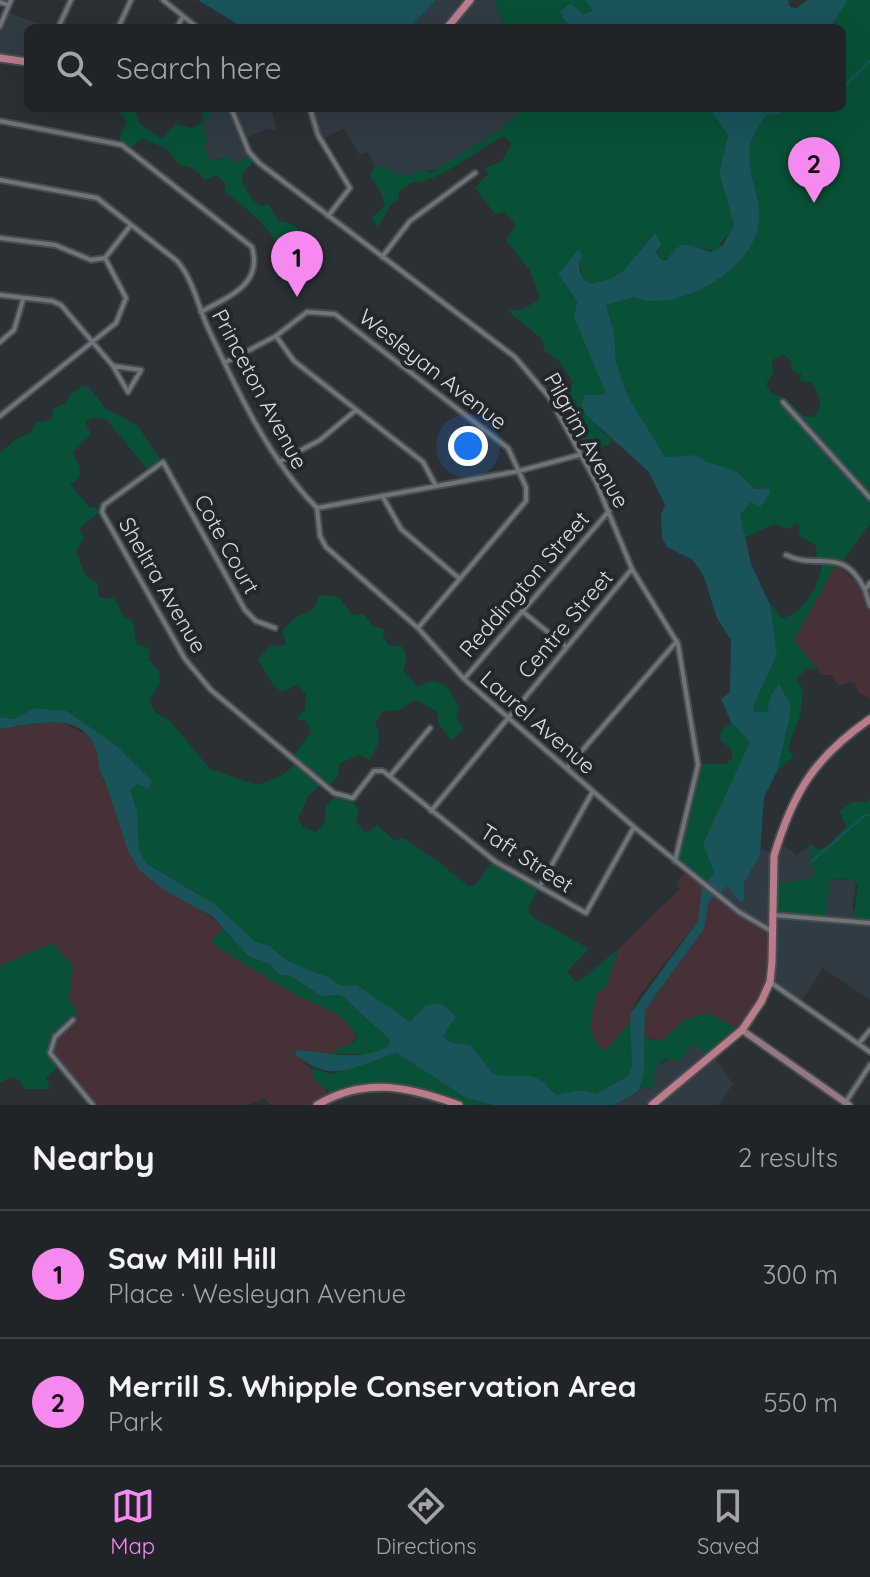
<!DOCTYPE html>
<html lang="en">
<head>
<meta charset="utf-8">
<style>
  body { margin:0; font-family:Quicksand,sans-serif; background:#2d3034; color:#f1f3f6 }
  .you { position:absolute; left:468px; top:446px; width:28px; height:28px; margin:-20px; border:6px solid #fff; border-radius:50%; background:#1a73e8; box-shadow:0 0 0 12px #1a73e833 }
  .badge { display:grid; place-items:center; width:52px; height:52px; border-radius:50%; background:#f589ef; color:#111; font-size:26px; font-weight:700 }
  .pin { position:absolute; translate:-50% -66px; filter:drop-shadow(0 2px 4px #0008) }
  .pin::after { content:''; position:absolute; top:42px; width:28px; height:24px; background:inherit; clip-path:polygon(0 0,100% 0,50% 100%) }
  .list { margin:0; padding:0; list-style:none }
  h2 { display:flex; justify-content:space-between; align-items:center; height:104px; margin:0; padding:0 32px; font-size:34px }
  h2 small { font-size:26px; font-weight:400; color:#a2a4a8 }
  .list li { display:grid; grid-template-columns:52px 1fr auto; gap:24px; align-items:center; box-sizing:border-box; height:128px; padding:0 32px; border-top:2px solid #3d4145 }
  .list b { display:block; font-size:30px; white-space:nowrap }
  .list p { margin:0; font-size:26px; white-space:nowrap; color:#a2a4a8 }
  .list em { font-size:26px; font-style:normal; color:#a2a4a8 }
  .icon { flex:none; width:44px; height:44px; fill:none; stroke:currentColor; stroke-width:2; stroke-linecap:round; stroke-linejoin:round }
  .map { position:relative; flex:none; width:870px; height:1105px; overflow:hidden }
  .search { position:absolute; background:#202428; box-shadow:0 8px 32px #0002; left:24px; right:24px; top:24px; height:88px; display:flex; align-items:center; gap:20px; box-sizing:border-box; padding:0 28px; border-radius:12px; color:#a2a4a8; font-size:30px }
  .sheet { height:360px; background:#202428 }
  nav { display:flex; justify-content:space-around; align-items:center; box-sizing:border-box; height:112px; border-top:2px solid #3d4145; background:#202428; font-size:22px; color:#a2a4a8 }
  nav a { display:grid; justify-items:center; gap:4px }
  nav .on { color:#f589ef }
  .map>svg:first-child { display:block }
</style>
</head>
<body>
<div class="map">
<svg width="870" height="1105" viewBox="0 0 870 1105">
  <rect width="100%" height="100%" fill="#2b3035"/>
  <path fill="#313b44" d="M 436,0 L 497,0 L 496,6 L 505,28 L 410,28 Z
    M 7,12 L 51,28 L 28,28 L 28,62 L 0,58 L 0,30 Z
    M 214,108 L 271,108 L 277,131 L 266,129 L 243,140 L 251,155 L 238,162 L 224,157 L 211,161 L 203,147 L 203,127 Z
    M 310,108 L 524,108 L 501,129 L 440,168 L 405,176 L 375,165 L 368,152 L 359,154 L 344,129 L 321,139 Z
    M 778,846 L 790,849 L 796,855 L 808,848 L 813,851 L 809,859 L 817,874 L 806,880 L 774,883 L 825,909 L 830,880 L 856,879 L 853,909 L 870,924 L 870,1000 L 823,968 L 800,1003 L 770,983 L 741,915 L 717,895 L 728,886 L 740,901 L 744,900 L 744,882 L 760,850 L 775,852 Z
    M 693,1043 L 713,1056 L 733,1084 L 718,1105 L 614,1105 L 639,1092 L 641,1087 L 653,1089 L 655,1067 L 682,1053 Z"/>
  <path fill="#453136" d="M 836,564 L 865,590 L 870,607 L 870,699 L 858,692 L 856,684 L 850,682 L 839,686 L 831,675 L 822,675 L 793,640 Z
    M 58,721 L 87,734 L 96,748 L 102,777 L 157,882 L 166,891 L 202,910 L 223,928 L 211,943 L 301,997 L 327,1006 L 346,1021 L 357,1037 L 335,1055 L 301,1050 L 295,1054 L 311,1068 L 331,1098 L 319,1105 L 271,1105 L 264,1098 L 248,1105 L 92,1105 L 51,1054 L 52,1042 L 74,1012 L 69,1000 L 71,967 L 52,943 L 0,966 L 0,729 Z
    M 686,870 L 704,884 L 698,921 L 639,996 L 630,1014 L 631,1021 L 607,1050 L 599,1047 L 590,1029 L 596,994 L 607,986 L 618,949 L 680,889 L 677,883 Z
    M 717,895 L 772,938 L 770,983 L 741,1031 L 708,1013 L 685,1020 L 662,1041 L 645,1037 L 645,1010 L 704,929 L 709,901 Z"/>
  <path fill="#085136" fill-rule="evenodd" d="M 497,0 L 585,0 L 593,11 L 583,14 L 575,25 L 578,28 L 505,28 L 496,6 Z
    M 848,0 L 870,0 L 870,524 L 841,564 L 836,564 L 794,640 L 817,670 L 808,668 L 796,679 L 803,690 L 800,716 L 788,747 L 793,757 L 777,771 C 781,741 799,712 779,685 L 771,695 L 767,713 L 755,712 L 753,707 L 777,654 L 770,603 L 782,618 C 805,614 822,581 822,560 L 817,559 L 816,546 L 798,535 L 800,528 L 796,523 L 788,529 L 774,524 L 744,538 L 740,515 L 751,501 L 756,503 L 767,487 L 755,489 L 736,471 L 704,461 L 696,455 L 665,457 L 626,393 L 616,362 L 614,332 L 606,305 L 634,296 C 675,314 744,274 757,232 C 769,190 727,162 767,115 C 791,109 815,108 842,108 L 842,28 L 830,28 ZM 783,354 L 791,361 L 793,371 L 802,374 L 799,380 L 812,383 C 819,395 825,406 813,417 L 803,416 L 787,399 L 771,393 L 766,384 L 774,372 L 771,361 Z
    M 125,108 L 134,108 L 139,123 L 162,139 L 175,124 L 192,128 L 202,122 L 204,115 L 200,108 L 214,108 L 203,127 L 208,141 L 203,147 L 211,161 L 230,157 L 238,162 L 251,155 L 255,160 L 242,173 C 240,183 251,202 261,206 L 268,204 L 279,221 C 296,223 299,231 312,241 L 310,250 L 318,262 L 305,277 L 286,270 C 284,238 248,209 224,191 L 226,184 L 216,175 L 205,180 L 196,170 L 179,164 L 167,149 L 142,138 L 129,150 L 118,143 L 127,122 L 119,112 Z
    M 524,108 L 709,108 L 728,135 L 719,173 L 734,226 L 715,251 L 700,248 L 661,260 L 652,236 L 623,271 L 610,279 L 590,284 L 584,281 L 579,261 L 568,261 L 558,274 L 577,301 L 574,317 L 605,392 L 587,416 L 612,440 L 608,445 L 596,446 L 580,456 L 551,402 L 568,394 L 573,383 L 560,362 L 544,350 L 543,340 L 508,311 L 523,309 L 540,299 L 531,272 L 506,240 L 516,225 L 504,212 L 495,214 L 475,188 L 488,174 L 485,168 L 502,161 L 512,143 L 504,136 C 478,149 437,184 412,182 L 398,192 L 399,198 L 391,205 L 378,227 L 371,218 L 385,206 L 380,190 L 370,176 L 375,165 L 405,176 L 423,170 L 431,173 L 501,129 Z
    M 83,386 L 89,387 L 105,408 L 137,425 L 160,459 L 148,470 L 106,419 L 92,418 L 85,422 L 91,434 L 73,452 L 80,468 L 79,478 L 70,484 L 89,507 L 103,509 L 80,528 L 83,539 L 76,552 L 85,575 L 97,582 L 99,596 L 106,599 L 114,597 L 124,618 L 132,620 L 137,645 L 150,649 L 148,660 L 159,670 L 160,682 L 149,700 L 154,711 L 170,721 L 210,769 L 257,785 L 283,775 L 297,762 L 293,756 L 311,733 L 306,721 L 296,719 L 305,710 L 306,694 L 297,685 L 282,692 L 273,685 L 258,659 L 269,647 L 286,644 L 282,630 L 296,617 L 312,611 L 320,595 L 339,597 L 352,615 L 364,614 L 372,626 L 384,629 L 383,636 L 388,645 L 403,647 L 407,658 L 403,671 L 417,686 L 433,681 L 446,685 L 459,707 L 456,719 L 464,730 L 451,740 L 438,723 L 438,713 L 416,699 L 399,710 L 382,712 L 375,724 C 383,739 378,746 369,760 L 360,755 L 340,763 L 336,779 L 327,787 L 322,784 L 309,795 L 298,819 L 303,827 L 316,832 L 325,822 L 326,805 L 336,796 L 351,799 L 359,811 L 356,822 L 365,832 L 370,831 L 377,825 L 395,841 L 403,838 C 427,853 447,868 469,887 L 476,884 L 494,860 L 539,887 L 528,908 L 530,915 L 589,949 L 567,971 L 575,982 L 581,980 L 618,949 L 607,986 L 596,994 L 590,1029 L 599,1047 L 607,1050 L 631,1021 L 632,1065 L 628,1076 L 596,1094 L 581,1090 L 556,1095 C 529,1063 523,1083 494,1074 L 470,1045 L 451,1043 L 443,1036 L 454,1014 L 440,1003 L 410,1023 L 357,985 L 341,987 L 329,977 L 313,972 L 286,960 L 270,946 L 256,942 L 199,894 L 147,864 L 139,851 L 137,810 L 130,789 L 137,784 L 149,789 L 152,781 L 118,747 L 67,711 L 34,708 L 15,719 L 0,717 L 0,453 L 16,439 L 32,432 L 35,423 L 51,419 L 54,408 L 66,403 L 71,394 Z
    M 731,722 L 751,742 L 703,844 L 714,873 L 704,884 L 676,862 L 699,764 L 725,764 L 733,758 L 731,749 L 720,740 L 721,732 Z
    M 870,798 L 870,924 L 853,922 L 858,885 L 850,878 L 830,880 L 825,920 L 775,916 L 774,883 L 806,880 L 816,874 L 809,859 L 813,851 L 808,848 L 810,844 L 818,849 L 826,848 L 846,827 L 840,811 L 852,802 L 868,802 Z
    M 223,928 L 248,956 L 270,964 L 280,975 L 291,976 L 321,996 L 341,995 L 390,1040 L 389,1046 L 374,1055 L 330,1053 L 355,1041 L 357,1037 C 336,1006 326,1011 297,995 C 268,978 238,961 211,942 Z
    M 52,943 L 73,965 L 69,1000 L 78,1014 L 57,1033 L 51,1054 L 59,1066 L 46,1078 L 50,1089 L 25,1089 L 19,1080 L 11,1077 L 0,1083 L 0,966 Z
    M 708,1013 L 741,1031 L 711,1057 L 693,1043 L 679,1061 L 667,1058 L 655,1067 L 653,1089 L 641,1087 L 645,1038 L 662,1041 L 685,1020 Z
    M 397,1053 L 466,1098 L 493,1105 L 457,1105 L 391,1086 L 331,1098 L 327,1089 L 315,1081 L 311,1068 L 332,1074 Z"/>
  <path fill="#1b535b" d="M 198,0 L 436,0 L 410,28 L 244,28 Z
    M 585,0 L 788,0 L 790,7 L 797,8 L 807,0 L 848,0 L 830,28 L 578,28 L 566,22 L 560,12 L 570,3 L 583,14 L 593,11 Z
    M 709,108 L 787,108 L 779,114 L 767,115 C 727,162 769,189 757,232 C 745,274 674,314 634,297 L 606,305 L 614,332 L 616,362 L 626,393 L 665,457 L 697,455 L 705,461 L 736,471 L 755,489 L 769,488 L 770,493 L 760,507 L 751,502 L 740,515 L 751,564 L 770,605 L 777,654 L 753,707 L 755,712 L 767,712 L 771,695 L 779,684 L 790,704 L 790,715 L 777,771 L 764,797 L 760,855 L 744,882 L 744,900 L 740,902 L 728,886 L 709,901 L 704,929 L 645,1010 L 644,1072 L 639,1091 L 614,1105 L 493,1105 L 466,1098 L 397,1053 C 353,1066 333,1086 295,1054 L 296,1050 C 328,1052 359,1063 389,1046 L 390,1040 L 341,995 L 321,996 L 291,976 L 280,975 L 270,964 L 248,956 L 213,917 L 166,891 L 140,871 L 128,851 L 105,781 C 97,771 100,757 94,745 C 77,709 30,726 0,729 L 0,717 L 15,719 L 34,708 L 67,711 L 118,747 L 152,781 L 149,789 L 137,784 L 130,790 L 137,810 L 139,851 L 147,864 L 213,903 L 256,942 L 270,946 L 286,960 L 313,972 L 329,977 L 341,986 L 357,985 L 410,1022 L 426,1005 L 440,1003 L 456,1016 L 443,1036 L 451,1043 L 470,1045 L 494,1074 C 523,1082 529,1063 556,1095 L 581,1090 L 596,1094 L 628,1076 L 632,1065 L 630,1014 L 698,921 L 702,888 L 714,873 L 703,844 L 750,742 L 731,722 L 721,699 L 730,692 L 731,640 L 717,618 L 704,577 L 693,560 L 667,547 L 662,538 L 661,515 L 665,505 L 649,472 L 587,416 L 581,404 L 585,395 L 603,395 L 605,392 L 574,317 L 577,301 L 558,274 L 579,249 L 583,257 L 579,261 C 579,271 581,279 590,284 L 610,279 L 623,271 L 655,233 L 661,244 L 656,252 L 661,260 L 667,260 C 683,235 690,247 711,252 L 723,245 L 734,225 L 719,173 L 728,135 Z"/>
  <g fill="none" stroke-linecap="round" stroke-linejoin="round">
    <path stroke="#1b535b" stroke-width="2" d="M 842,88 L 870,61
      M 812,861 L 864,816 L 870,815"/>
    <defs>
      <path id="street" d="M 163,0 L 198,28
        M 0,2 L 8,5
        M 0,26 L 11,0
        M 58,28 L 71,0
        M 118,28 L 131,0
        M 177,28 L 183,16
        M 231,108 L 249,152 L 259,163 L 515,357 L 549,397 L 596,482 L 632,569 L 678,644 L 698,765 L 675,861
        M 310,108 L 318,135 L 350,188 L 328,216
        M 0,121 L 122,145 L 252,247 C 263,285 229,296 201,312
        M 0,180 L 97,198 L 177,261 C 193,279 198,306 208,328 C 237,390 269,460 317,508 L 519,471 L 579,455
        M 0,238 L 55,245 L 91,260 L 105,258
        M 382,257 L 410,221 L 475,173
        M 105,258 L 131,225
        M 0,295 L 52,301 L 61,305 L 113,366
        M 276,336 L 294,361 L 423,462 L 436,486
        M 0,342 L 14,330 L 23,300
        M 226,362 L 276,336 L 307,312 L 335,314 L 508,448 L 526,487 L 526,501 L 418,628
        M 113,366 L 141,370 L 128,392 Z
        M 783,402 L 870,498
        M 0,416 L 116,323 L 126,298 L 105,258
        M 279,462 L 320,440 L 356,410
        M 383,497 L 401,529 L 460,579
        M 317,508 L 320,536 L 326,547 L 418,628 L 464,679 L 634,827 L 739,912 L 773,932
        M 786,555 C 817,571 843,544 865,590
        M 870,583 L 865,590 L 870,606
        M 522,611 L 565,646
        M 275,628 L 256,621 L 245,610 L 163,462 L 104,505 L 102,512 L 185,659 L 211,690 L 334,793 L 353,798 L 374,771 L 383,771 L 496,862 L 586,913 L 634,827
        M 464,679 L 609,511
        M 567,768 L 677,641
        M 390,776 L 430,728
        M 431,811 L 631,570
        M 540,886 L 593,791
        M 773,915 L 870,923
        M 770,982 L 870,1052
        M 73,1020 L 55,1037 L 50,1053 L 93,1105
        M 859,1043 L 870,1030
        M 845,1103 L 870,1065"/>
      <path id="secondary" d="M 742,1030 L 849,1105"/>
      <path id="primary" d="M 447,28 L 470,0
        M 0,58 L 28,62
        M 317,1105 C 365,1076 410,1087 459,1105
        M 652,1105 L 742,1030 L 761,1002 L 770,982 L 772,962 L 774,856 C 793,792 815,757 870,719"/>
    </defs>
    <use href="#street" stroke="#484b50" stroke-width="8"/>
    <use href="#secondary" stroke="#484b50" stroke-width="10"/>
    <use href="#primary" stroke="#484b50" stroke-width="11"/>
    <use href="#street" stroke="#6e7479" stroke-width="4"/>
    <use href="#secondary" stroke="#947881" stroke-width="6"/>
    <use href="#primary" stroke="#ba7c89" stroke-width="7"/>
  </g>
  <g text-anchor="middle" dominant-baseline="central" stroke-width="8" stroke-linejoin="round" paint-order="stroke">
    <g font-size="22" fill="#dbdee1" stroke="#22272b">
      <text transform="translate(433 369) rotate(38)">Wesleyan Avenue</text>
      <text transform="translate(260 389) rotate(62)">Princeton Avenue</text>
      <text transform="translate(587 440) rotate(61)">Pilgrim Avenue</text>
      <text transform="translate(227 544) rotate(61)">Cote Court</text>
      <text transform="translate(524 584) rotate(-49)">Reddington Street</text>
      <text transform="translate(163 585) rotate(60)">Sheltra Avenue</text>
      <text transform="translate(565 624) rotate(-50)">Centre Street</text>
      <text transform="translate(538 722) rotate(41)">Laurel Avenue</text>
      <text transform="translate(527 858) rotate(33)">Taft Street</text>
    </g>
  </g>
</svg>
<div class="you"></div>
<div class="pin badge" style="left:297px;top:297px">1</div>
<div class="pin badge" style="left:814px;top:203px">2</div>
<div class="search"><svg class="icon" aria-label="search" viewBox="0 0 24 24"><circle cx="10" cy="10" r="6"/><path d="M15 15l6 6"/></svg>Search here</div>
</div>
<section class="sheet">
<h2>Nearby<small>2 results</small></h2>
<ul class="list">
<li><span class="badge">1</span><div><b>Saw Mill Hill</b><p>Place · Wesleyan Avenue</p></div><em>300 m</em></li>
<li><span class="badge">2</span><div><b>Merrill S. Whipple Conservation Area</b><p>Park</p></div><em>550 m</em></li>
</ul>
</section>
<nav>
<a class="on"><svg class="icon" aria-label="map" viewBox="0 0 24 24"><path d="M3 6l6-2 6 2 6-2v14l-6 2-6-2-6 2zM9 4v14M15 6v14"/></svg>Map</a>
<a><svg class="icon" aria-label="directions" viewBox="0 0 24 24"><path d="M12 3l9 9-9 9-9-9zM9 14v-3h6M13 9l2 2-2 2"/></svg>Directions</a>
<a><svg class="icon" aria-label="saved" viewBox="0 0 24 24"><path d="M7 4h10v16l-5-4-5 4z"/></svg>Saved</a>
</nav>
</body>
</html>
